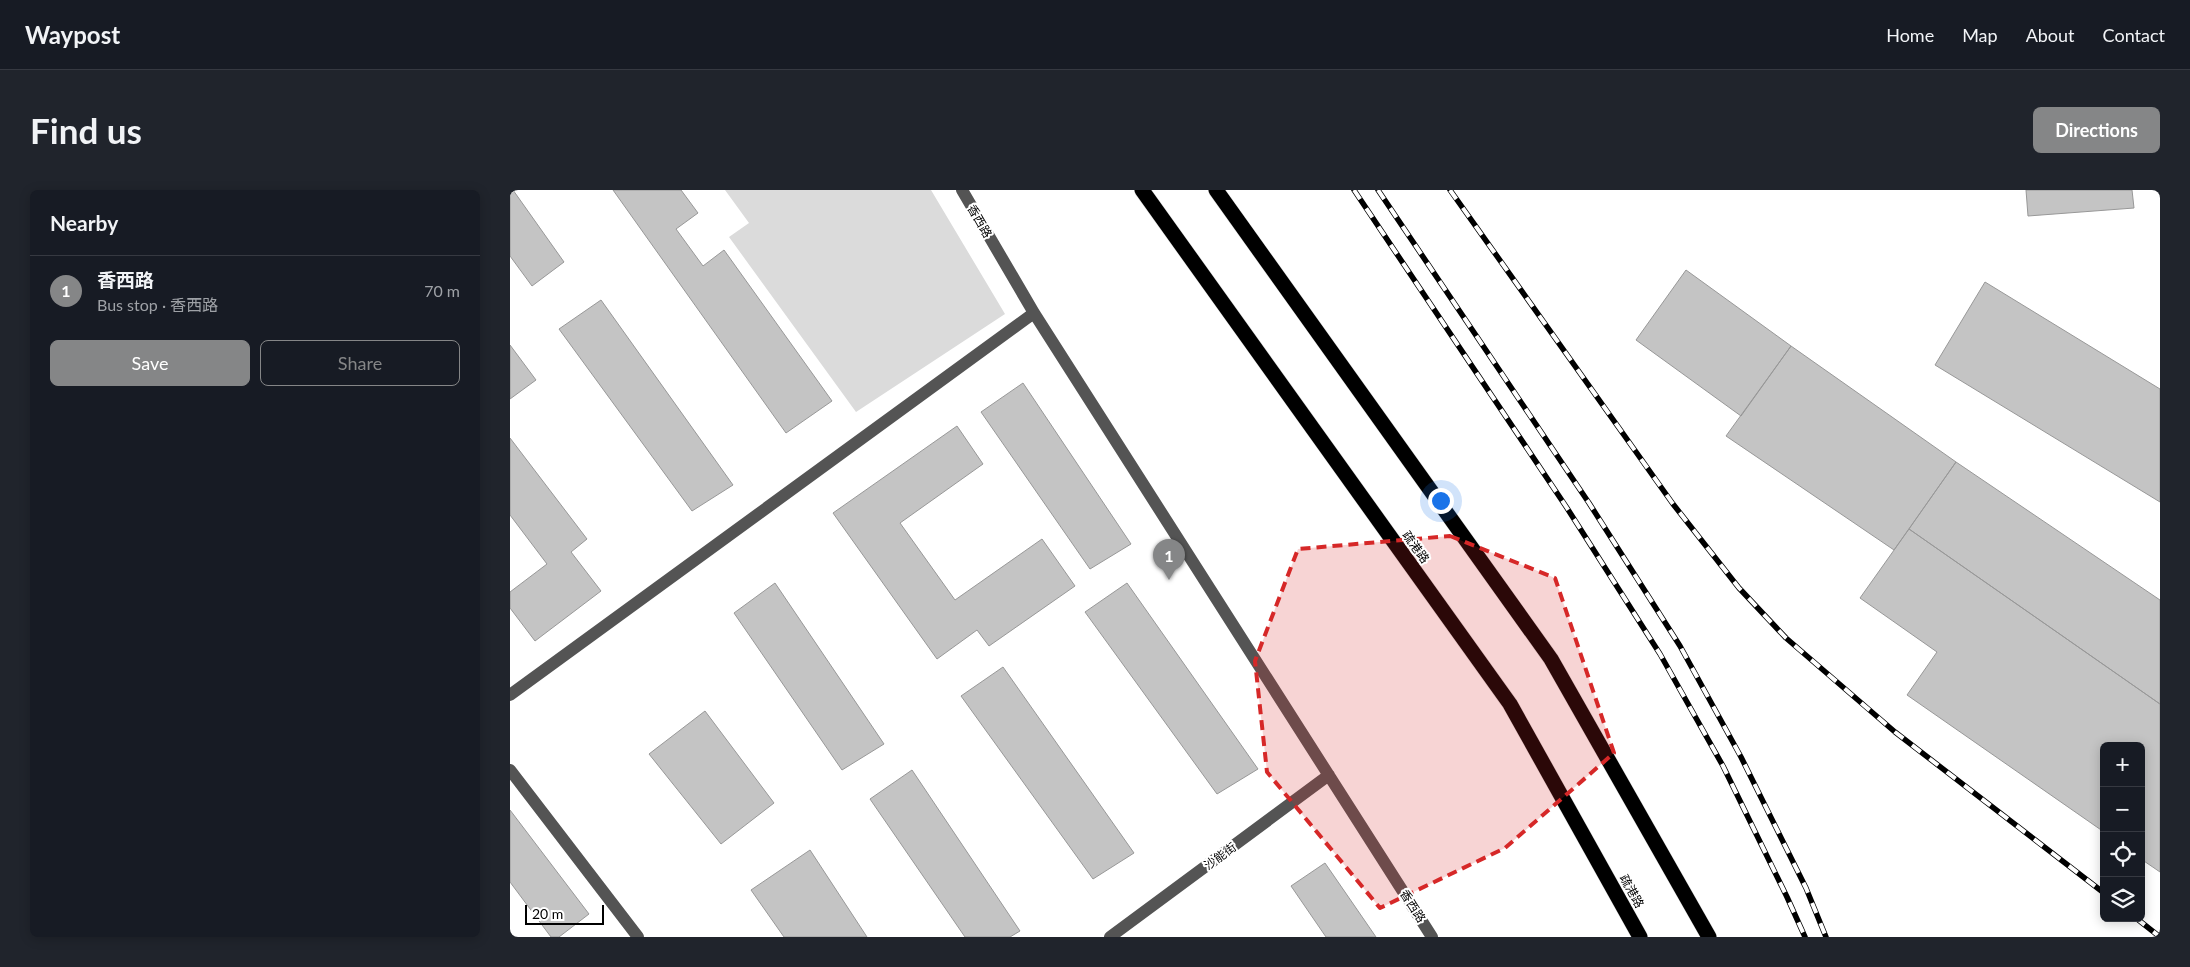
<!DOCTYPE html>
<html lang="en">
<head>
<meta charset="utf-8">
<style>
  body { margin:0; font-family:Lato,"Noto Sans SC",sans-serif; background:#20242c; color:#f1f3f6 }
  .controls { position:absolute; right:15px; bottom:15px; display:grid; overflow:hidden; border-radius:8px; box-shadow:0 2px 12px #0003 }
  .controls button { width:45px; height:45px; display:grid; place-items:center; padding:0; border:0; border-bottom:1px solid #363941; background:#171b24; color:#f1f3f6; font:25px sans-serif }
  .scale { position:absolute; left:15px; bottom:12px; width:79px; box-sizing:border-box; padding-left:5px; border:2px solid #000; border-top:0; font-size:14px; line-height:18px; white-space:nowrap; color:#000; -webkit-text-stroke:4px #fff; paint-order:stroke }
  .you { position:absolute; left:930px; top:310px; width:18px; height:18px; margin:-12px; border:4px solid #fff; border-radius:50%; background:#1a73e8; box-shadow:0 0 0 8px #1a73e833 }
  .badge { display:grid; place-items:center; width:32px; height:32px; border-radius:50%; background:#858687; color:#fff; font-size:16px; font-weight:700 }
  .pin { position:absolute; translate:-50% -41px; filter:drop-shadow(0 1px 2px #0008) }
  .pin::after { content:''; position:absolute; top:26px; width:18px; height:15px; background:inherit; clip-path:polygon(0 0,100% 0,50% 100%) }
  .list { margin:0; padding:0; list-style:none }
  h2 { display:flex; justify-content:space-between; align-items:center; height:65px; margin:0; padding:0 20px; font-size:21px }
  h2 small { font-size:16px; font-weight:400; color:#9ea1a6 }
  .list li { display:grid; grid-template-columns:32px 1fr auto; gap:15px; align-items:center; box-sizing:border-box; height:70px; padding:0 20px; border-top:1px solid #363941 }
  .list b { display:block; font-size:19px; white-space:nowrap }
  .list p { margin:0; font-size:16px; white-space:nowrap; color:#9ea1a6 }
  .list em { font-size:16px; font-style:normal; color:#9ea1a6 }
  .actions { display:flex; gap:10px; padding:15px 20px }
  .actions a { flex:1; padding:11px 0; border:1px solid #858687; border-radius:8px; text-align:center; font-size:18px; color:#858687 }
  .actions .main { background:#858687; color:#fff }
  .icon { flex:none; width:28px; height:28px; fill:none; stroke:currentColor; stroke-width:2; stroke-linecap:round; stroke-linejoin:round }
  .map { position:relative; flex:none; width:1650px; height:747px; overflow:hidden; border-radius:8px }
  header { display:flex; align-items:center; gap:30px; box-sizing:border-box; height:70px; padding:0 25px; background:#171b24; border-bottom:1px solid #363941 }
  header strong { font-size:24px }
  nav { display:flex; gap:28px; margin-inline-start:auto; font-size:18px }
  .intro { display:flex; align-items:center; justify-content:space-between; box-sizing:border-box; height:120px; padding:0 30px }
  h1 { margin:0; font-size:35px }
  .button { padding:12px 22px; border-radius:8px; background:#858687; color:#fff; font-size:18px; font-weight:700 }
  main { display:flex; gap:30px; padding:0 30px }
  aside { flex:1; background:#171b24; border-radius:8px; box-shadow:0 2px 12px #0003 }
  .map>svg:first-child { display:block }
</style>
</head>
<body>
<header>
<strong>Waypost</strong>
<nav><a>Home</a><a>Map</a><a>About</a><a>Contact</a></nav>
</header>
<div class="intro"><h1>Find us</h1><a class="button">Directions</a></div>
<main>
<aside>
<h2>Nearby<small></small></h2>
<ul class="list">
<li><span class="badge">1</span><div><b>香西路</b><p>Bus stop · 香西路</p></div><em>70 m</em></li>
</ul>
<div class="actions"><a class="main">Save</a><a>Share</a></div>
</aside>
<div class="map">
<svg width="1650" height="747" viewBox="0 0 1650 747">
  <rect width="100%" height="100%" fill="#fff"/>
  <path fill="#dbdbdb" d="M 215,0 L 421,0 L 495,124 L 346,222 L 219,47 L 239,33 Z"/>
  <path fill="#c4c4c4" stroke="#989898" d="M 0,0 L 3,0 L 54,72 L 22,96 L 0,66 Z
    M 103,0 L 171,0 L 188,23 L 166,39 L 193,76 L 214,60 L 322,211 L 276,243 Z
    M 1516,0 L 1622,0 L 1624,18 L 1518,26 Z
    M 1176,80 L 1281,156 L 1231,226 L 1126,150 Z
    M 1475,92 L 1650,199 L 1650,312 L 1425,175 Z
    M 91,110 L 223,295 L 182,321 L 49,139 Z
    M 0,155 L 26,190 L 0,209 Z
    M 1281,156 L 1446,272 L 1384,360 L 1216,246 Z
    M 513,193 L 621,354 L 580,379 L 471,222 Z
    M 447,236 L 473,274 L 390,333 L 445,410 L 532,349 L 565,396 L 479,456 L 467,440 L 427,469 L 323,323 Z
    M 0,248 L 77,349 L 61,362 L 91,401 L 25,451 L 0,418 L 0,402 L 37,374 L 0,325 Z
    M 1446,272 L 1650,410 L 1650,514 L 1399,339 Z
    M 1399,339 L 1650,514 L 1650,682 L 1631,669 L 1631,556 L 1594,556 L 1594,642 L 1397,505 L 1427,462 L 1350,408 Z
    M 265,393 L 374,554 L 332,580 L 224,423 Z
    M 617,393 L 748,579 L 707,604 L 575,422 Z
    M 493,477 L 624,663 L 583,689 L 451,506 Z
    M 195,521 L 264,613 L 211,654 L 139,564 Z
    M 402,580 L 510,741 L 500,747 L 455,747 L 360,609 Z
    M 0,620 L 79,724 L 49,747 L 41,747 L 0,692 Z
    M 300,660 L 357,747 L 274,747 L 241,700 Z
    M 815,673 L 866,747 L 816,747 L 781,696 Z"/>
  <g fill="none" stroke-linecap="round" stroke-linejoin="round">
    <defs>
      <path id="highway" d="M 632,0 L 1000,514 L 1130,747
        M 706,0 L 1041,469 L 1199,747"/>
    </defs>
    <use href="#highway" stroke="#dbdbdb" stroke-width="16"/>
    <path stroke="#545454" stroke-width="12" d="M 452,0 L 524,123 L 922,747
      M 0,505 L 524,123
      M 0,580 L 128,747
      M 600,747 L 819,585"/>
    <use href="#highway" stroke="#000" stroke-width="15"/>
    <defs>
      <path id="rail" d="M 844,0 L 1057,318 L 1150,464 L 1213,576 L 1277,707 L 1295,747
        M 868,0 L 1079,313 L 1170,456 L 1231,567 L 1296,698 L 1316,747
        M 940,0 L 1163,314 L 1229,398 L 1276,448 L 1385,542 L 1594,703
        M 1626,728 L 1650,747"/>
    </defs>
    <use href="#rail" stroke="#000" stroke-width="5.5"/>
    <use href="#rail" stroke="#fff" stroke-width="4" stroke-dasharray="11" stroke-linecap="butt"/>
  </g>
  <path fill="#d62828" fill-opacity="0.2" stroke="#d62828" stroke-width="4" stroke-dasharray="10 6" stroke-linejoin="round" d="M 940,346 L 1045,388 L 1104,563 L 995,658 L 870,718 L 757,582 L 745,471 L 788,359 Z"/>
  <g text-anchor="middle" dominant-baseline="central" stroke-width="4" stroke-linejoin="round" paint-order="stroke">
    <g font-size="12" fill="#000" stroke="#fff">
      <text transform="translate(470 31) rotate(60)">香西路</text>
      <text transform="translate(906 357) rotate(54)">疏港路</text>
      <text transform="translate(710 666) rotate(-36)">沙能街</text>
      <text transform="translate(1122 701) rotate(61)">疏港路</text>
      <text transform="translate(903 716) rotate(57)">香西路</text>
    </g>
  </g>
</svg>
<div class="controls">
<button>+</button>
<button>−</button>
<button><svg class="icon" aria-label="locate" viewBox="0 0 24 24"><circle cx="12" cy="12" r="6"/><path d="M12 2v4M12 18v4M2 12h4M18 12h4"/></svg></button>
<button><svg class="icon" aria-label="layers" viewBox="0 0 24 24"><path d="M12 4l9 5-9 5-9-5zM3 14l9 5 9-5"/></svg></button>
</div>
<div class="scale">20 m</div>
<div class="you"></div>
<div class="pin badge" style="left:659px;top:390px">1</div>
</div>
</main>
</body>
</html>
